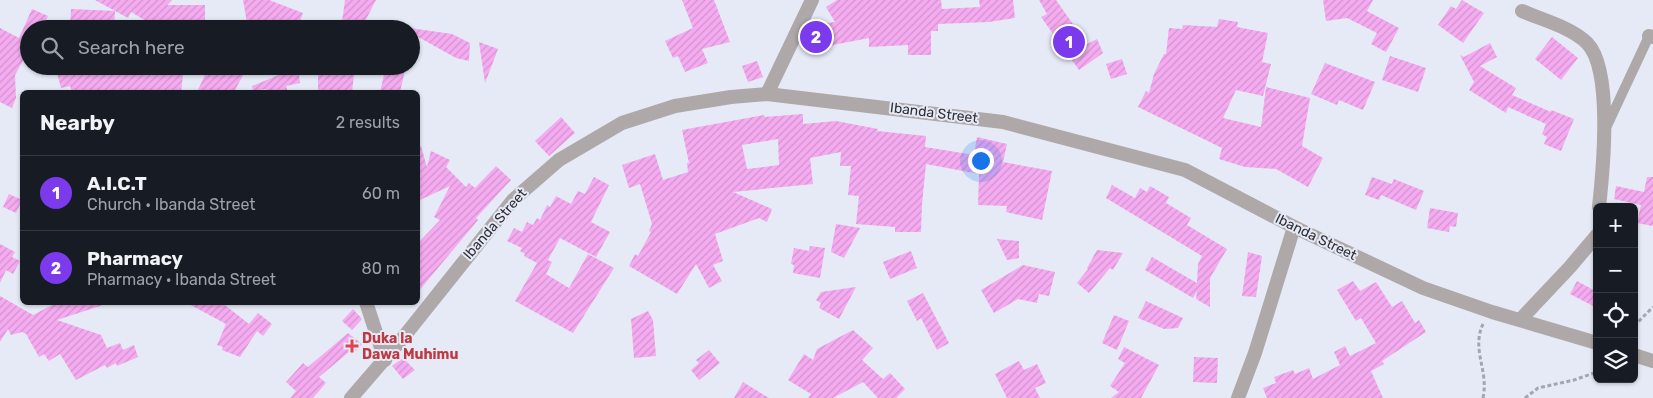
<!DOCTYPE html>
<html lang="en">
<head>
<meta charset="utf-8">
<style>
  body { margin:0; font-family:Rubik,sans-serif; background:#242831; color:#f1f3f6 }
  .controls { position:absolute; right:15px; bottom:15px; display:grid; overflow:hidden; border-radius:8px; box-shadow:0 1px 4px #0004 }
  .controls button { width:45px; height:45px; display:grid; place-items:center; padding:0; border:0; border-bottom:1px solid #363941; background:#171b24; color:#f1f3f6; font:25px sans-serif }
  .you { position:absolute; left:980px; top:160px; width:18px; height:18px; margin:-12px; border:4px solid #fff; border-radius:50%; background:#1a73e8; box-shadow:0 0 0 8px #1a73e833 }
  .badge { display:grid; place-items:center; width:32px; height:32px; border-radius:50%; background:#7c3aed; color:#fff; font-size:16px; font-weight:700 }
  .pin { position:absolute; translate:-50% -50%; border:2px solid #fff; box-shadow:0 1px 5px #0006 }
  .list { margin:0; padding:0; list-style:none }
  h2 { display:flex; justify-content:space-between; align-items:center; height:65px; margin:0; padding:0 20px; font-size:21px }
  h2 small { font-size:16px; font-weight:400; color:#9ea1a6 }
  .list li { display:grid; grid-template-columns:32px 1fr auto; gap:15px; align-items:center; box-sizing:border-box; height:75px; padding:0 20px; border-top:1px solid #363941 }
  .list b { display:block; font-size:19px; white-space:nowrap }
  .list p { margin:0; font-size:16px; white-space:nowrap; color:#9ea1a6 }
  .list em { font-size:16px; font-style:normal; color:#9ea1a6 }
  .icon { flex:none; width:28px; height:28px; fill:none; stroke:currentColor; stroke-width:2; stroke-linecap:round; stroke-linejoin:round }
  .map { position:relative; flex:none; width:1653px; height:398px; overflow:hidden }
  .search { position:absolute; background:#171b24; box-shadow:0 1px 4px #0004; left:20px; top:20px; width:400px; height:55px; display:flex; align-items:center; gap:12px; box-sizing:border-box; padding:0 18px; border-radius:28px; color:#9ea1a6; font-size:19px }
  .panel { position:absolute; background:#171b24; box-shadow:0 1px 4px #0004; left:20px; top:90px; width:400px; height:215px; border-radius:8px }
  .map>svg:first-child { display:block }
</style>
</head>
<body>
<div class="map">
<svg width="1653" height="398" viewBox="0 0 1653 398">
  <defs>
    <pattern id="building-hatch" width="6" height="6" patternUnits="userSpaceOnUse" patternTransform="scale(1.25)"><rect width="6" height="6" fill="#f5abf0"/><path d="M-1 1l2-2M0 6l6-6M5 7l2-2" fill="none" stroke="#d293ce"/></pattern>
  </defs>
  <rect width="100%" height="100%" fill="#e6eaf6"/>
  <path fill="url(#building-hatch)" fill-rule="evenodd" d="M 95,0 L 172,0 L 167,5 L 205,5 L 205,20 L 186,22 L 200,29 L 160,29 L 131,12 L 128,18 Z
    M 243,0 L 269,0 L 303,13 L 297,29 L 248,29 Z
    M 345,0 L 376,0 L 361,29 L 341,29 Z
    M 682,0 L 714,0 L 730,42 L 702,49 L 708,63 L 685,72 L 678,56 L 673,58 L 665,41 L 693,28 Z
    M 837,0 L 941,0 L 942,9 L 980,7 L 979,0 L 1013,0 L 1015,18 L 989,22 L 938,24 L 938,31 L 931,31 L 931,55 L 908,55 L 908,45 L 869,47 L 869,38 L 812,49 L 810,25 L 835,22 L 826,7 Z
    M 1039,0 L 1056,0 L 1087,44 L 1097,39 L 1103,53 L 1079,70 L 1041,17 L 1047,14 Z
    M 1323,0 L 1373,0 L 1367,11 L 1399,28 L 1386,52 L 1371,44 L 1377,33 L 1347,18 L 1326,21 Z
    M 1462,0 L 1484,13 L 1463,43 L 1438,25 L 1451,6 L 1456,9 Z
    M 32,9 L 48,16 L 42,29 L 29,29 L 29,50 L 15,75 L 16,98 L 12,108 L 0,102 L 0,28 L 19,38 Z
    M 71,9 L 115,11 L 114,29 L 70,29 Z
    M 1219,19 L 1238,22 L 1237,27 L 1268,33 L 1262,62 L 1271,64 L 1263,96 L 1236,90 L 1223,118 L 1261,127 L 1266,87 L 1310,98 L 1302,146 L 1323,158 L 1308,187 L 1276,169 L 1245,167 L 1219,159 L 1222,148 L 1138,107 L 1146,91 L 1149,93 L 1154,74 L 1164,54 L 1166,54 L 1169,28 L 1182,29 L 1183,25 L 1217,27 Z
    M 403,27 L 452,34 L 470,43 L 469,61 L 456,58 L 411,33 L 411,29 Z
    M 1552,37 L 1578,58 L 1561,80 L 1535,59 Z
    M 479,42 L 498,49 L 485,83 Z
    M 1490,43 L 1497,57 L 1480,66 L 1516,88 L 1512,95 L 1551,112 L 1551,110 L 1574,119 L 1561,151 L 1544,144 L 1547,137 L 1542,134 L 1546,124 L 1508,107 L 1506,113 L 1469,90 L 1474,82 L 1460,55 L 1464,57 Z
    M 1390,56 L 1426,68 L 1418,92 L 1382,80 Z
    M 1122,59 L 1127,74 L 1111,79 L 1106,64 Z
    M 757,61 L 763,77 L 748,82 L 742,66 Z
    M 1325,63 L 1375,82 L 1363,110 L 1339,100 L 1337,105 L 1311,94 Z
    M 55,66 L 184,66 L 181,92 L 72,92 L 70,86 L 61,88 Z
    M 209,66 L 248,66 L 234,92 L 197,92 Z
    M 285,66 L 298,66 L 300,83 L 286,86 L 288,92 L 268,92 L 266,89 L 253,91 L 252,86 L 286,72 Z
    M 340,66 L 355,66 L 352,92 L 318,92 L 318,75 L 339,75 Z
    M 386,66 L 406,66 L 400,92 L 380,92 Z
    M 803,114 L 803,124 L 836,121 L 878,129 L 877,131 L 926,136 L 925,147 L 974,155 L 977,137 L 1007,144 L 1003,162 L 1052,171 L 1042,220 L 1006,212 L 1007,206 L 978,205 L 979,174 L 926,164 L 922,204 L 921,232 L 895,232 L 895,227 L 856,224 L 859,196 L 848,195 L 851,166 L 840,166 L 841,152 L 810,158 L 813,184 L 733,192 L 772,209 L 767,222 L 759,218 L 715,234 L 723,261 L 713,265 L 722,281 L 709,288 L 696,264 L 677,294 L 629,266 L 635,254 L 638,256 L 651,232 L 649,231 L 652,224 L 640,184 L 629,188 L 622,165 L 655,154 L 663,180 L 688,172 L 687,163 L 689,163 L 682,130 L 764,115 L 765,117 ZM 778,139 L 779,165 L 747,169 L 742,145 Z
    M 561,117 L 575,133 L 549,156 L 535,141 Z
    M 418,146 L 421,146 L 427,167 L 431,151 L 450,160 L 446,167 L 466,187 L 469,183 L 475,188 L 496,166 L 511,180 L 476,218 L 478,220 L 418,292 L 418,243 L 440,220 L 434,217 L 450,186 L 420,200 L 418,190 Z
    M 594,177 L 609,185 L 591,222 L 610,232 L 596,257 L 560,238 L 548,260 L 552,262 L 546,274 L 569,288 L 588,254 L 614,268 L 573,333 L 515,301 L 537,263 L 524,256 L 525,254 L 520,251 L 522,248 L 507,241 L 514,228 L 522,232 L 527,222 L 533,225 L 537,218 L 540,220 L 547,205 L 550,207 L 556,196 L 571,204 L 578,191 L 585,194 Z
    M 1372,177 L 1392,184 L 1394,179 L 1424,191 L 1416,210 L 1381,195 L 1379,200 L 1365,195 Z
    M 1647,177 L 1653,177 L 1653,226 L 1637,223 L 1641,205 L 1614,199 L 1616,186 L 1644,192 Z
    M 1112,185 L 1135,198 L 1140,188 L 1147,192 L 1150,186 L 1169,197 L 1166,203 L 1191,218 L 1187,225 L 1227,249 L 1210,278 L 1210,307 L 1196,299 L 1197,291 L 1193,298 L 1145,270 L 1152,257 L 1197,283 L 1198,264 L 1202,256 L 1106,198 Z
    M 9,194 L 22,200 L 16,213 L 3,207 Z
    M 1430,208 L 1458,213 L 1456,227 L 1450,226 L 1449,232 L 1427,228 Z
    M 836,224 L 860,228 L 844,258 L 831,252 Z
    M 997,239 L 1019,241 L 1019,258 L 1007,260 Z
    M 0,244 L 15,252 L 12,257 L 20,261 L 13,274 L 6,270 L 0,283 Z
    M 810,246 L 825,248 L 820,278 L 793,273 L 794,265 L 791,264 L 794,248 L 809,251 Z
    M 1097,250 L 1123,253 L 1113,270 L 1110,268 L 1089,293 L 1077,283 L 1088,269 L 1087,268 Z
    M 911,251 L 917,268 L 890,279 L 883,262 Z
    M 1248,252 L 1262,256 L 1256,297 L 1242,296 Z
    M 1023,265 L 1055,272 L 1049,296 L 1039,294 L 1037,303 L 1018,299 L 994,313 L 981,290 Z
    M 1353,281 L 1360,291 L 1376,282 L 1392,307 L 1402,301 L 1415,323 L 1419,320 L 1426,332 L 1382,361 L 1384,364 L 1371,371 L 1383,398 L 1267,398 L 1263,388 L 1276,383 L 1274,377 L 1293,370 L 1295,374 L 1309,368 L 1313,379 L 1340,365 L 1334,352 L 1345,346 L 1350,356 L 1376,343 L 1361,318 L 1356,321 L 1337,290 Z
    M 1577,281 L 1597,292 L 1597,308 L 1570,294 Z
    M 856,287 L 839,319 L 819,308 L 821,303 L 816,300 L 821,292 Z
    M 923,293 L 949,343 L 937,350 L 921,318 L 917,321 L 907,301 Z
    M 0,296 L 33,315 L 58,302 L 103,302 L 103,305 L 57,320 L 101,335 L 107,348 L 120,343 L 123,350 L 134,345 L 138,357 L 117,366 L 116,363 L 107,368 L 105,365 L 76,380 L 60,354 L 49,361 L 44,354 L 39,357 L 26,334 L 22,332 L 11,335 L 8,329 L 0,342 Z
    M 1146,301 L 1183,318 L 1178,328 L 1164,329 L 1138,318 Z
    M 185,302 L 221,302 L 249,324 L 258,313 L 272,324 L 263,336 L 257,331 L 240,357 L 222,350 L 223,347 L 217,345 L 226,324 Z
    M 353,309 L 362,319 L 352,330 L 342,321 Z
    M 648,311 L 653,320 L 656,356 L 634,358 L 631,319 Z
    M 1114,315 L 1129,321 L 1117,350 L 1102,343 Z
    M 853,330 L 873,348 L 862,360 L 883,379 L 890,373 L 905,389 L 896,398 L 878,398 L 863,382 L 833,398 L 808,398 L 811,394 L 788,380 L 804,354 L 813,360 L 817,349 Z
    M 348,333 L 362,344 L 352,355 L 349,352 L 319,377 L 326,383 L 313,398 L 290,398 L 296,391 L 286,382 L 303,363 L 308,367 Z
    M 1124,347 L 1159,365 L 1141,398 L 1111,398 L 1119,392 L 1110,386 L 1125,363 L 1118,359 Z
    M 709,350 L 720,363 L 699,380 L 691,370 L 699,363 L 696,360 Z
    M 1194,357 L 1218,358 L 1217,383 L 1193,382 Z
    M 403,358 L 415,370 L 403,379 L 392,366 Z
    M 1019,361 L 1024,370 L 1037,364 L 1046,383 L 1035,388 L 1040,398 L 1007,398 L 995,374 Z
    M 743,382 L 769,398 L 734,398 Z"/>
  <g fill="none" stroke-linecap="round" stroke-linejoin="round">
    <path stroke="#a3a6af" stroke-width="3" stroke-dasharray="4 2.5" stroke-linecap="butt" d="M 1634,326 L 1653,307
      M 1483,398 C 1489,370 1471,350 1483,324
      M 1525,398 L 1538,388 L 1574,380 L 1597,372"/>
    <path stroke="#afa8a8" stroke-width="10" d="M 1606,128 L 1649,36"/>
    <path stroke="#afa8a8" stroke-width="14" d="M 1522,11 C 1542,20 1571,27 1587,43 C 1613,69 1603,171 1599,207
      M 1649,36 L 1653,37
      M 767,94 L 812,0
      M 366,302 L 385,360
      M 1521,319 L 1570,267 L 1597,235
      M 1238,398 L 1255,353 L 1294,227"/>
    <path stroke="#afa8a8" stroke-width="14" d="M 1634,355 L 1653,361
      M 351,398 L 402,339 L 513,200 L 559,160 L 622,123 L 675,106 L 731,97 L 767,94 L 1003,122 L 1185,170 L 1294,227 L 1423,288 L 1492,312 L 1597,343"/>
  </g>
  <path fill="#e0444e" stroke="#e6eaf6" stroke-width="2" d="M349.5 338.5h5v5h5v5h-5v5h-5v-5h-5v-5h5z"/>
  <g text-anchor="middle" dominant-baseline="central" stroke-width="4" stroke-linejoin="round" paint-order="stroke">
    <g font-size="14" fill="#2f3035" stroke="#e6eaf6">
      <text transform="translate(934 113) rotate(7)">Ibanda Street</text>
      <text transform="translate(495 224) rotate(-49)">Ibanda Street</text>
      <text transform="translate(1316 237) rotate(26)">Ibanda Street</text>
    </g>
    <g font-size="14" font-weight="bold" fill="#be3a42" stroke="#e6eaf6" text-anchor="start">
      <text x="362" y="338">Duka la<tspan x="362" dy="16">Dawa Muhimu</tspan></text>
    </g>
  </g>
</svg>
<div class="controls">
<button>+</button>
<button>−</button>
<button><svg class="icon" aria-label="locate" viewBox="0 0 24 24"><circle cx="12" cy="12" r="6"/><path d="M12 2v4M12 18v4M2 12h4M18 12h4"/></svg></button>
<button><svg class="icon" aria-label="layers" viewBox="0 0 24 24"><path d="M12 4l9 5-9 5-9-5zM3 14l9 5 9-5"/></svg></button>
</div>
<div class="you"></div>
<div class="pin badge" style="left:1069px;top:42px">1</div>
<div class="pin badge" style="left:816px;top:37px">2</div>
<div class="search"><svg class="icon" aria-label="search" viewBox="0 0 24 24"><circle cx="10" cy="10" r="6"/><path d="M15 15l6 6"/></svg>Search here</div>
<section class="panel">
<h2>Nearby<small>2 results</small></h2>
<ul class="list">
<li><span class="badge">1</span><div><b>A.I.C.T</b><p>Church · Ibanda Street</p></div><em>60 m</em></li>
<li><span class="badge">2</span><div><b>Pharmacy</b><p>Pharmacy · Ibanda Street</p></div><em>80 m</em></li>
</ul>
</section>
</div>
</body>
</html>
